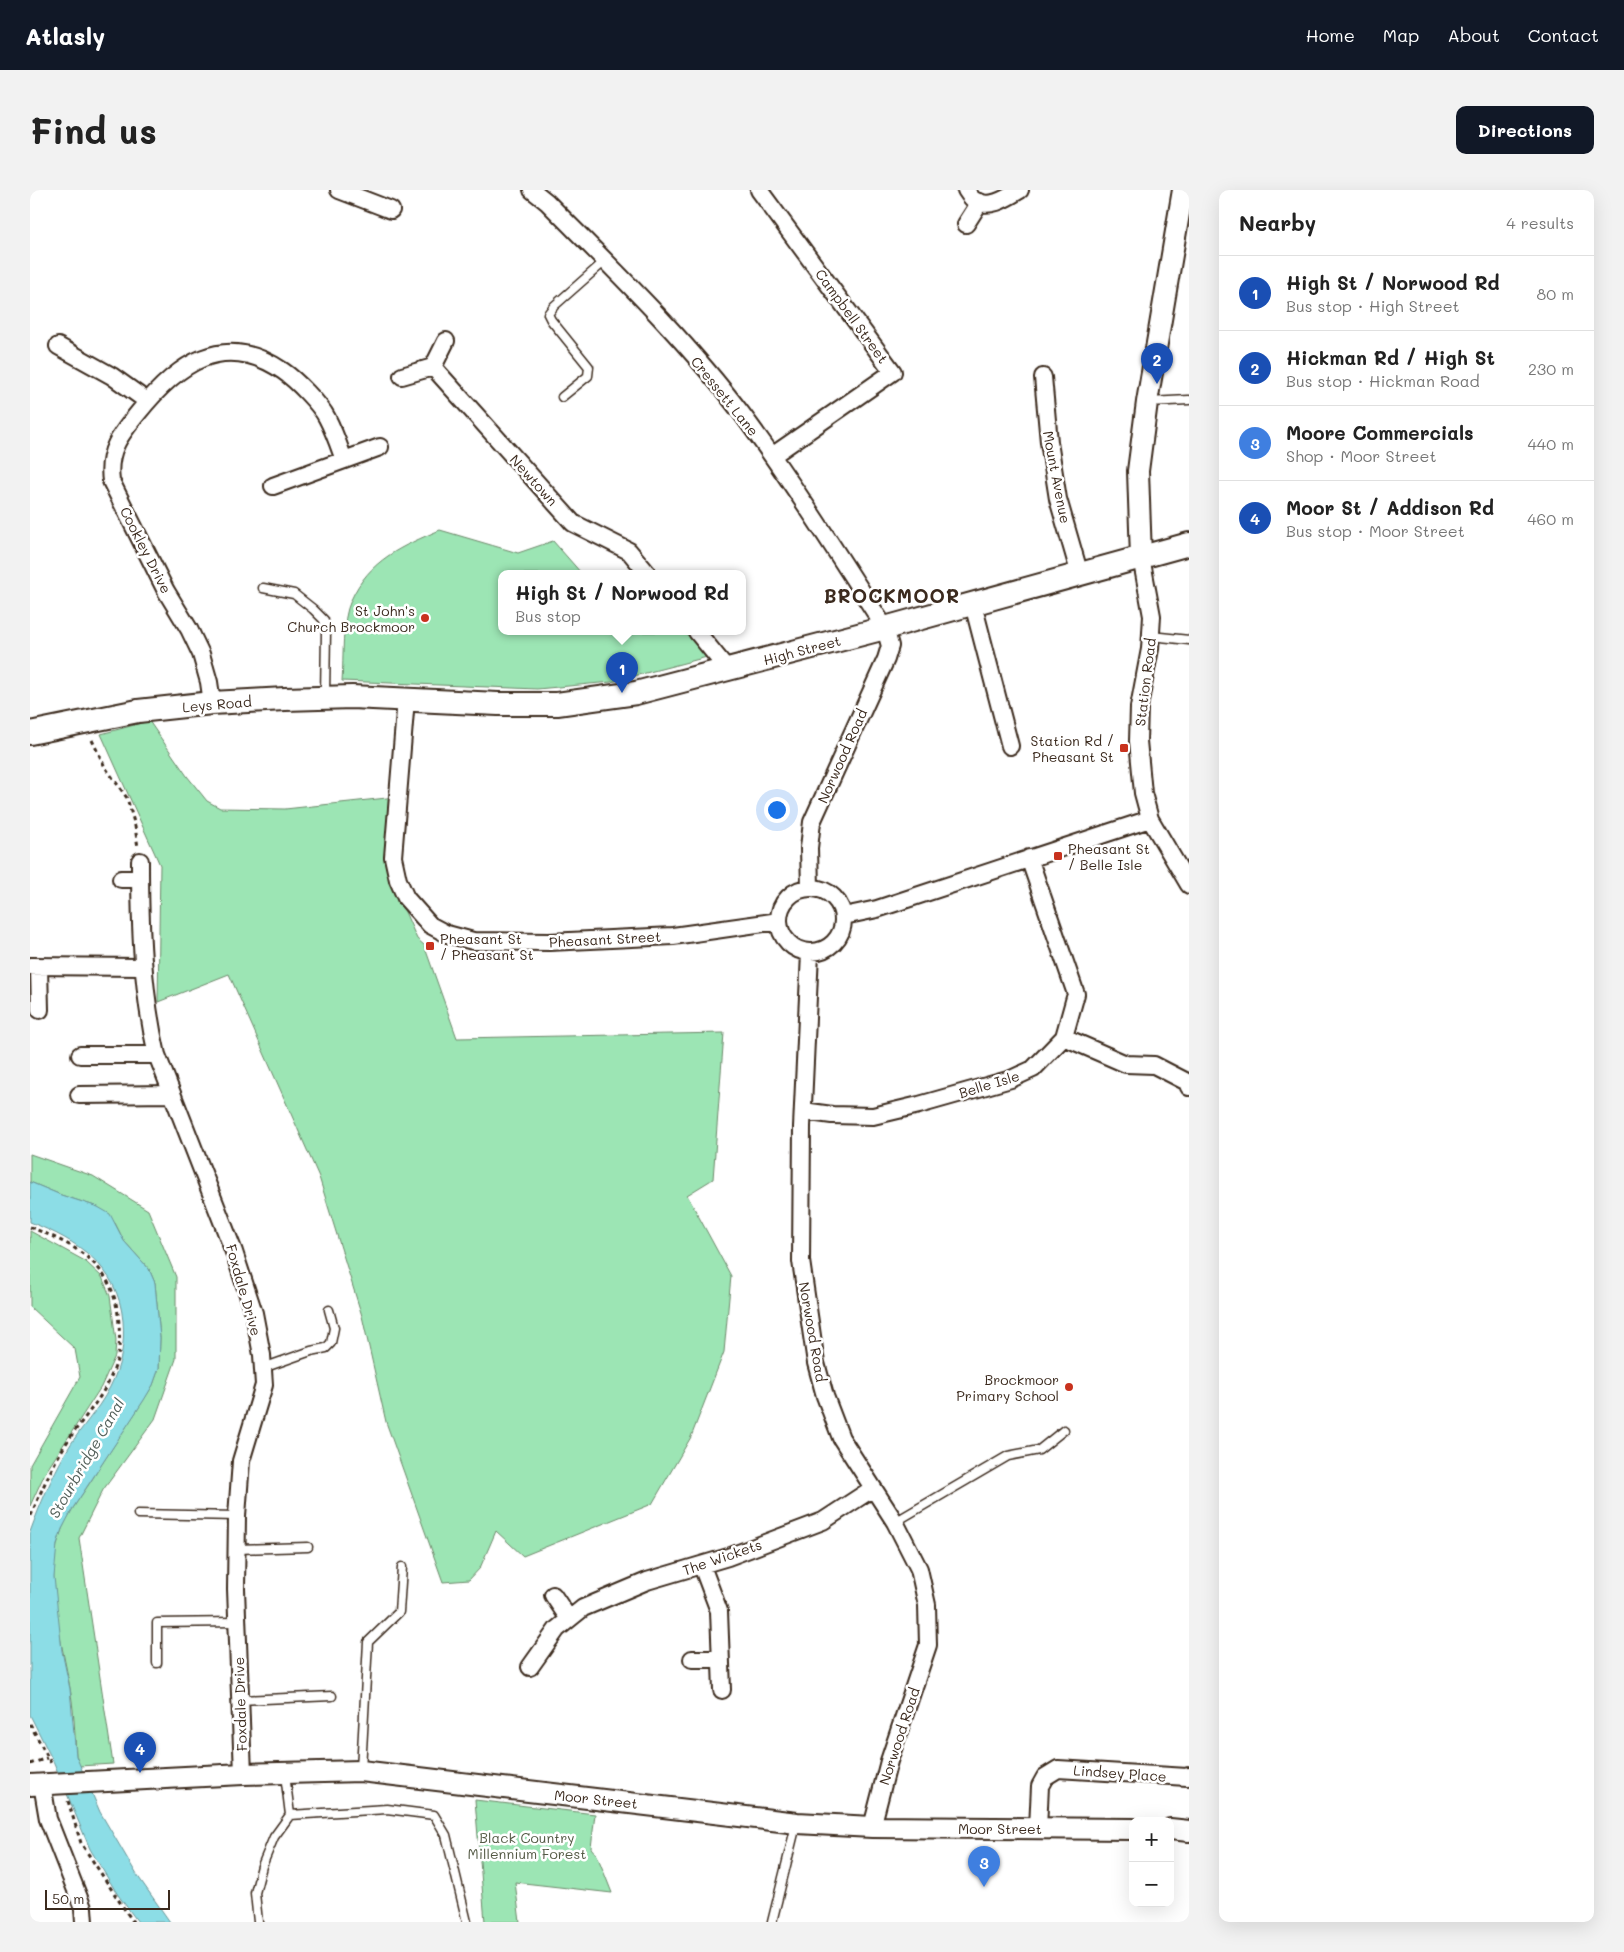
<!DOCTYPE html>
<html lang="en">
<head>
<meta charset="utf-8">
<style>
  body { margin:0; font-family:Mali,sans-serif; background:#f2f2f2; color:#222 }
  .controls { position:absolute; right:15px; bottom:15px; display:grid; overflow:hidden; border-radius:10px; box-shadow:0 5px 20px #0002 }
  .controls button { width:45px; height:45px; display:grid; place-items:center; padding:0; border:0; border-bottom:1px solid #e0e0e0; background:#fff; color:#222; font:25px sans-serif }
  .scale { position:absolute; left:15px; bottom:12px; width:125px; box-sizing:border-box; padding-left:5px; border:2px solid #3b2a1e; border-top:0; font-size:14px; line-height:18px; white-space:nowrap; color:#3b2a1e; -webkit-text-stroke:4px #fff; paint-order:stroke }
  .you { position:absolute; left:746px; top:619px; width:18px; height:18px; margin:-12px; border:4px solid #fff; border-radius:50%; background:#1a73e8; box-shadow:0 0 0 8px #1a73e833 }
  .badge { display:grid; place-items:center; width:32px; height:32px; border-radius:50%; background:#111827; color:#fff; font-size:16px; font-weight:700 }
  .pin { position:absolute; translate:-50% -41px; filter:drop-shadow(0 1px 2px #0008) }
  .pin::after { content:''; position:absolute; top:26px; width:18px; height:15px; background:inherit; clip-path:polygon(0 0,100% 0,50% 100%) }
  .popup { position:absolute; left:468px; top:380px; width:248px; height:65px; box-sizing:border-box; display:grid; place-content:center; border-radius:10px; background:#fff; filter:drop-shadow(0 1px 4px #0005); font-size:16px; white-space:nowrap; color:#767676 }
  .popup b { font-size:19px; color:#222 }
  .popup::after { content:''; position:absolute; left:50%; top:100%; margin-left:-10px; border:10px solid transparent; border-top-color:#fff }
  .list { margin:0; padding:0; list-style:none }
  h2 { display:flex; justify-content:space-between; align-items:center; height:65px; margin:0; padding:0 20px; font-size:21px }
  h2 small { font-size:16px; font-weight:400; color:#767676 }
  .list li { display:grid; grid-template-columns:32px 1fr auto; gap:15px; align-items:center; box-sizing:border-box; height:75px; padding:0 20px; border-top:1px solid #e0e0e0 }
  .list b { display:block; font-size:19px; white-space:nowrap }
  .list p { margin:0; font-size:16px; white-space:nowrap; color:#767676 }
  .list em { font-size:16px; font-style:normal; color:#767676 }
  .map { position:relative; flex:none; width:1159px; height:1732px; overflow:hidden; border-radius:10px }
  header { display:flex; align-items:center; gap:30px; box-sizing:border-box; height:70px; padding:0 25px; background:#111827; color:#fff }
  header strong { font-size:24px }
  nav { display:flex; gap:28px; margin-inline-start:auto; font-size:18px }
  .intro { display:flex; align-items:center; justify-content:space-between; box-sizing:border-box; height:120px; padding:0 30px }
  h1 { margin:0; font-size:35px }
  .button { padding:12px 22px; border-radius:10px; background:#111827; color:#fff; font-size:18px; font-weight:700 }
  main { display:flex; gap:30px; padding:0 30px }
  aside { flex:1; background:#fff; border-radius:10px; box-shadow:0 5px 20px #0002 }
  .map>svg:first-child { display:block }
</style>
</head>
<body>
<header>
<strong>Atlasly</strong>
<nav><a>Home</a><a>Map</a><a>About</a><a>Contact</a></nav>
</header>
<div class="intro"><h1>Find us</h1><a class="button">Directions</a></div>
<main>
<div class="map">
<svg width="1159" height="1732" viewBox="0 0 1159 1732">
  <rect width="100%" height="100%" fill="#fff"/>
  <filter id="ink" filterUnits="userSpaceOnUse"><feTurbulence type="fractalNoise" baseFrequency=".02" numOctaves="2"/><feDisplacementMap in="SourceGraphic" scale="10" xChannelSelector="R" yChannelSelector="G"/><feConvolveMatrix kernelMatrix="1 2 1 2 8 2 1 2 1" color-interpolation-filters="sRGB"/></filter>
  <g filter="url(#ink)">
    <path fill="#9ce5b4" stroke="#6c8869" d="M 410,340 L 488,363 L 523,351 L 552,384 L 472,384 L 472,442 L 655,442 L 677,467 L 581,492 L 507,499 L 312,491 C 314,467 311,432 321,410 C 339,370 372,356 410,340 Z
      M 119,531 L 157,586 L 177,611 L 190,618 L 255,619 L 366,607 L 364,697 L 387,749 L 394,755 L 427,848 L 694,843 L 683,989 L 657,1005 L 701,1086 L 694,1162 L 661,1247 L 622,1314 L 493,1366 L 466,1341 L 450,1378 L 439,1390 L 413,1392 L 356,1232 L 332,1126 L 289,987 L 199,784 L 128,812 L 130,675 L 71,544 Z
      M 0,964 L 63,986 L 118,1020 L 146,1087 L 146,1169 L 125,1229 L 73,1300 L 49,1348 L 83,1574 L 49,1576 L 46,1566 C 45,1544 44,1520 40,1498 C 32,1453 17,1400 27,1355 C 32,1331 48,1311 61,1291 C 81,1259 103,1228 123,1195 L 129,1178 L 130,1148 L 125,1093 L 119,1079 L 94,1051 L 85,1033 L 68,1017 L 31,1005 L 0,992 Z
      M 0,1041 L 55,1071 L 72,1087 L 80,1106 L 86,1150 L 85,1166 L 71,1197 L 15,1283 L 0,1316 L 0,1275 L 50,1187 L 45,1159 L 0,1117 Z
      M 445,1610 L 565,1624 L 561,1658 L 567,1665 L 582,1703 L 485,1692 L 490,1732 L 455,1732 Z"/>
    <path fill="#8cdde6" stroke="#6c9596" d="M 0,992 L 31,1005 L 68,1017 L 80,1024 L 94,1051 L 119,1079 L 125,1093 L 130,1148 L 129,1178 L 123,1195 L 114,1210 L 43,1318 L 32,1339 L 27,1354 L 24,1387 L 32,1461 L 40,1499 L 46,1566 L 70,1622 L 107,1685 L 140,1732 L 108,1732 L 88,1705 L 60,1659 L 24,1573 L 0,1525 L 0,1342 C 10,1315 21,1288 36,1262 C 49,1239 68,1221 80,1197 C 91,1175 95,1155 93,1131 C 88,1076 48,1051 0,1032 Z"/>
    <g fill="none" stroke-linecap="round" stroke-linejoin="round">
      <defs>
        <path id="service" d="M 532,207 L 558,186 L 559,177 L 521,130 L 518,124 L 524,116 L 575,71
          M 1119,212 L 1159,210
          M 233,398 L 264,404 L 283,419 L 294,430 L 296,441 L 295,506
          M 1121,446 L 1159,450
          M 233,1178 L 281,1161 L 296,1158 L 301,1153 L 304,1138 L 299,1120
          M 108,1324 L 207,1326
          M 865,1332 L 978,1266 L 1009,1260 L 1034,1240
          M 206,1359 L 278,1357
          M 127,1473 L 127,1433 L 207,1432
          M 210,1510 L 302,1506
          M 331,1579 L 338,1452 L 369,1422 L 372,1377
          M 255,1584 L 260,1625 L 357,1619 L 404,1625 L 416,1645 L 437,1732
          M 228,1732 L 225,1703 L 232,1676 L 244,1647 L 260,1625
          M 742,1732 L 766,1635"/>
        <path id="minor" d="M 309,0 L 361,20
          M 502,0 L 517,12 C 584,80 654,147 712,224 C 763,293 809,366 855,438 L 860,456 L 856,469 L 782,632 L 779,658 L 780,698
          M 729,0 L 863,182 L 742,266
          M 936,0 C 938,3 941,8 944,10 C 959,20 977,8 990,0
          M 936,34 L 950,12
          M 28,156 L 82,186 L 117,211
          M 403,177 L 543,333 L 599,361 L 618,384
          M 372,186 L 403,177 L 416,151
          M 1013,187 L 1019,252 L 1028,309 L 1050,385
          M 243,296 L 350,257
          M 1111,367 L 1122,426 L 1120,459 L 1109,517 L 1108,551 L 1113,603 L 1120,629 L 1159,695
          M 943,414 L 980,556
          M 667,442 L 698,480
          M 376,509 L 363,667 L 368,690 L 376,708 L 400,735 L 417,744 L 443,751 L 519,752 L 643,746 L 749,731
          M 182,513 L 179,492 L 171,464 L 159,439 L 136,401 L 81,291 C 77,261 90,245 108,223 C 147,174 193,140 253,181 C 266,190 290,214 297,228 C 304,241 309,256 314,270
          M 110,671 C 110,736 112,801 127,865 L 204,1062 L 224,1123 L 232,1165 L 234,1195 L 211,1271 L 207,1326 L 206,1399 L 213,1584
          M 91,689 L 110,689
          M749 730a32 32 0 1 1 64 0a32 32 0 1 1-64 0Z
          M 814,726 L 847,719 L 1120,629
          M 780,763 L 772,937 L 771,1071 L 786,1173 L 795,1206 L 811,1248 L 865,1332 L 889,1379 L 897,1415 L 898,1455 L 859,1571 L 842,1637
          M 0,776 L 112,777
          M 9,776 L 10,820
          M 1034,847 L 1096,874 L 1124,875 L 1157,892 L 1159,897
          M 50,865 L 127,865
          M 49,905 L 142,904
          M 773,921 L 802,925 L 843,926 L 889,915 L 981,889 L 1003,879 L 1034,847 L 1046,804 L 999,668
          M 672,1376 L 689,1421 L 692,1500
          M 523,1405 L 539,1429
          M 662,1469 L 691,1469
          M 500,1477 L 527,1439 L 553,1418 L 617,1391 L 698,1367 L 793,1331 L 842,1299
          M 12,1594 L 18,1629 L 53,1718 L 54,1732
          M 1008,1638 L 1010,1596 L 1015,1587 L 1028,1579 L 1157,1587 L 1159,1586"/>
        <path id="tertiary" d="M 1111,367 L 1108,281 L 1117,212 L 1153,0
          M 0,1595 L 213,1584 L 331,1581 L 767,1633 L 842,1637 L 1103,1639
          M 1140,1639 L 1159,1641"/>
        <path id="secondary" d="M 0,543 L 108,521 L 182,513 L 255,509 L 322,507 L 468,514 L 527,514 L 606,503 L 855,438 L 1159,354"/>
      </defs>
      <use href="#service" stroke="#3b2a1e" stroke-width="11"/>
      <use href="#minor" stroke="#3b2a1e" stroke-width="20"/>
      <use href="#tertiary" stroke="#3b2a1e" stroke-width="24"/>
      <use href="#secondary" stroke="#3b2a1e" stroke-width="26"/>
      <path stroke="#3b2a1e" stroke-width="3" stroke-dasharray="4 4" stroke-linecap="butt" d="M 62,550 L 75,577 L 97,608 L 105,636 L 108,658
        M 0,1037 C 50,1057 85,1076 89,1134 C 90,1149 90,1164 84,1179 C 74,1206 55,1226 39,1249 C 23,1273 11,1301 0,1328
        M 0,1534 L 22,1575
        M 0,1574 L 17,1568
        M 38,1611 L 51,1653 L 103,1732"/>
      <use href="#service" stroke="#fff" stroke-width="8"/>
      <use href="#minor" stroke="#fff" stroke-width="16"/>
      <use href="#tertiary" stroke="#fff" stroke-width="20"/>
      <use href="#secondary" stroke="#fff" stroke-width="22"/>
    </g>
  </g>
  <g fill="#c8321e" stroke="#fff" stroke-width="2">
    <circle cx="395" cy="428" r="5"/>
    <rect x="1089" y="553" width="10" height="10" rx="2.5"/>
    <rect x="1023" y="661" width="10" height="10" rx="2.5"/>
    <rect x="395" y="751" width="10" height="10" rx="2.5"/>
    <circle cx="1039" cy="1197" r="5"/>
  </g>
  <g text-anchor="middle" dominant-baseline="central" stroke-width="5" stroke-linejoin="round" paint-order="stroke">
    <g font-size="14" fill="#3b2a1e" stroke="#fff">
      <text transform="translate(822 126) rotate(54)">Campbell Street</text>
      <text transform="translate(695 206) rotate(51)">Cressett Lane</text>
      <text transform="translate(1027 287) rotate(79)">Mount Avenue</text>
      <text transform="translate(504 290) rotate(48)">Newtown</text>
      <text transform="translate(116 360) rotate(63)">Cookley Drive</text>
      <text transform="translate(772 460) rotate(-15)">High Street</text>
      <text transform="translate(1115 492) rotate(-83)">Station Road</text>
      <text transform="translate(187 514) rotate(-5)">Leys Road</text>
      <text transform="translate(812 566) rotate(-66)">Norwood Road</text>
      <text transform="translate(575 749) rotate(-3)">Pheasant Street</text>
      <text transform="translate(959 894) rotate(-17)">Belle Isle</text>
      <text transform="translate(214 1100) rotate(74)">Foxdale Drive</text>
      <text transform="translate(783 1142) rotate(80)">Norwood Road</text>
      <text transform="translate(692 1367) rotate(-19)">The Wickets</text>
      <text transform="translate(210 1514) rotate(-92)">Foxdale Drive</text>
      <text transform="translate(869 1546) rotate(-72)">Norwood Road</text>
      <text transform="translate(1090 1583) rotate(4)">Lindsey Place</text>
      <text transform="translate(566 1609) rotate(6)">Moor Street</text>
      <text x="970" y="1638">Moor Street</text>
    </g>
    <g font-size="14" fill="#3b2a1e" stroke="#fff" text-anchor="end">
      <text x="385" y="420">St John's<tspan x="385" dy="16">Church Brockmoor</tspan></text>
      <text x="1084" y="550">Station Rd /<tspan x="1084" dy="16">Pheasant St</tspan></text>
      <text x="1038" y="658" text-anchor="start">Pheasant St<tspan x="1038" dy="16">/ Belle Isle</tspan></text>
      <text x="410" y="748" text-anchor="start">Pheasant St<tspan x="410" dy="16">/ Pheasant St</tspan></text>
      <text x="1029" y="1189">Brockmoor<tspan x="1029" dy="16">Primary School</tspan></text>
    </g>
    <g font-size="14" fill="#535944" stroke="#fff">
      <text x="497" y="1647">Black Country<tspan x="497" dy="16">Millennium Forest</tspan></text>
    </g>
    <g font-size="15" font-style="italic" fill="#53605a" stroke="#fff">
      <text transform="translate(56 1268) rotate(-60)">Stourbridge Canal</text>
    </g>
    <g font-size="19" font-weight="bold" letter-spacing="1" fill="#3b2a1e" stroke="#fff">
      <text x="862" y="405">BROCKMOOR</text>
    </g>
  </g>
</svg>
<div class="controls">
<button>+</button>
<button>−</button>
</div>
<div class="scale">50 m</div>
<div class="you"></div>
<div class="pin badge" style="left:592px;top:503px;background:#1a4fb4">1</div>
<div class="popup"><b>High St / Norwood Rd</b>Bus stop</div>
<div class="pin badge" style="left:1127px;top:194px;background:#1a4fb4">2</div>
<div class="pin badge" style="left:954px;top:1697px;background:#3f7fe0">3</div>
<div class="pin badge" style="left:110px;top:1583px;background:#1a4fb4">4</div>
</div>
<aside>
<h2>Nearby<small>4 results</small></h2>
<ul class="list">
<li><span class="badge" style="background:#1a4fb4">1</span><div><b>High St / Norwood Rd</b><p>Bus stop · High Street</p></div><em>80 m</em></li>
<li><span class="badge" style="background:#1a4fb4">2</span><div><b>Hickman Rd / High St</b><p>Bus stop · Hickman Road</p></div><em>230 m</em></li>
<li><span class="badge" style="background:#3f7fe0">3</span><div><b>Moore Commercials</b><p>Shop · Moor Street</p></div><em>440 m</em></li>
<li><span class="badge" style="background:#1a4fb4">4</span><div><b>Moor St / Addison Rd</b><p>Bus stop · Moor Street</p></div><em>460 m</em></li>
</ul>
</aside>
</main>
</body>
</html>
